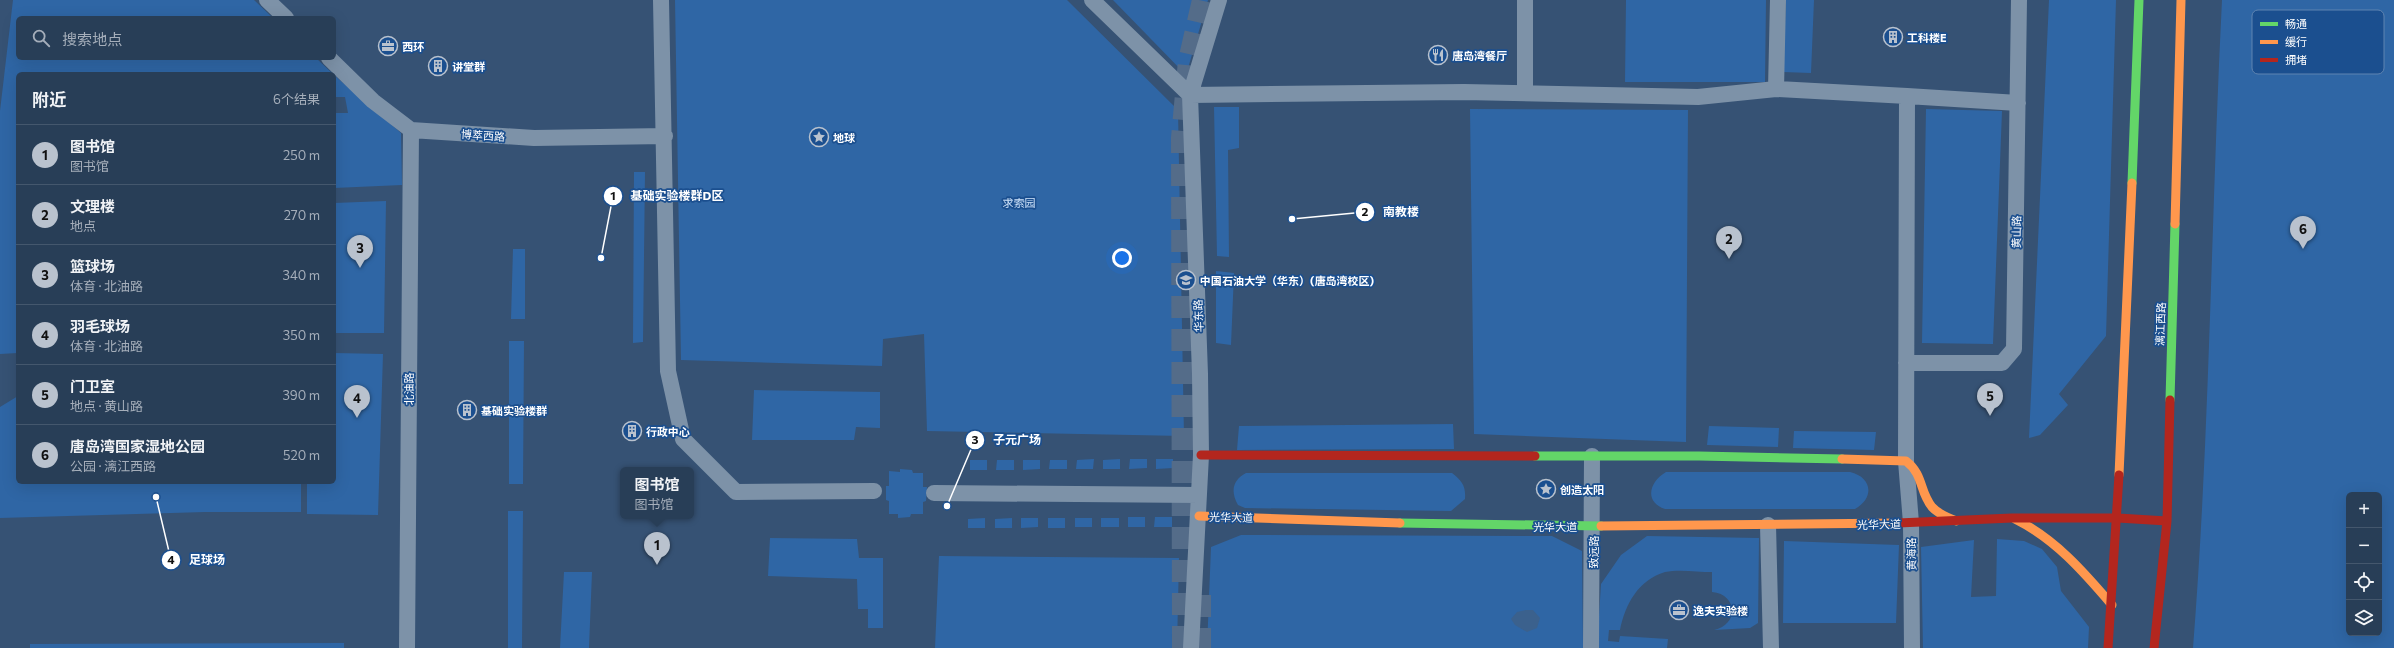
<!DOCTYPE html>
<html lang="zh">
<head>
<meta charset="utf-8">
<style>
  body { margin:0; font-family:Commissioner,"Noto Sans SC",sans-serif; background:#30455d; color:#f1f3f6 }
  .controls { position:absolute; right:12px; bottom:12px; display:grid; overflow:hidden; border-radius:6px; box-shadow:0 4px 16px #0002 }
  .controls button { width:36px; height:36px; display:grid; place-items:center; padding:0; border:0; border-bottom:1px solid #44576d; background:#283e57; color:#f1f3f6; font:20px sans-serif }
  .you { position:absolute; left:1122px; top:258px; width:14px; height:14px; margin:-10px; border:3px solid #fff; border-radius:50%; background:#1a73e8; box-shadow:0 0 0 6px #1a73e833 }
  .badge { display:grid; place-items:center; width:26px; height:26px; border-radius:50%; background:#b9c2ce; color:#111; font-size:13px; font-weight:700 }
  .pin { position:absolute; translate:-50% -33px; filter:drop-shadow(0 1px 2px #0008) }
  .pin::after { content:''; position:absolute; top:21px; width:14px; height:12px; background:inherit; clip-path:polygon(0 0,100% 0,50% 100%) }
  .popup { position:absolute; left:620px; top:467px; width:74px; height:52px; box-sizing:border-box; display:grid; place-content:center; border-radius:6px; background:#283e57; filter:drop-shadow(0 1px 3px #0005); font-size:13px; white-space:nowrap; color:#a5aeba }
  .popup b { font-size:15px; color:#f1f3f6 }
  .popup::after { content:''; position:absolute; left:50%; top:100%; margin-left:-8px; border:8px solid transparent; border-top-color:#283e57 }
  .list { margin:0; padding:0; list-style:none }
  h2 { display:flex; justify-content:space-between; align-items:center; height:52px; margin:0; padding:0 16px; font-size:17px }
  h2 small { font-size:13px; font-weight:400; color:#a5aeba }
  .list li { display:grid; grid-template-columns:26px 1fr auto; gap:12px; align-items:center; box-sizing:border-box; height:60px; padding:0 16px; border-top:1px solid #44576d }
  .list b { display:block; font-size:15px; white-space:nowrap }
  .list p { margin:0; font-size:13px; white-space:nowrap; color:#a5aeba }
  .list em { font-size:13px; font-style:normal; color:#a5aeba }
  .icon { flex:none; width:22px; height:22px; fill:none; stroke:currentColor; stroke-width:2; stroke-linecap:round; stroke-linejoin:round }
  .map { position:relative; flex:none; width:2394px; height:648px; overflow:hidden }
  .search { position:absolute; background:#283e57; box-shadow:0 4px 16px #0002; left:16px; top:16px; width:320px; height:44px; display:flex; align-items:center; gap:10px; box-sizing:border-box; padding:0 14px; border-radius:6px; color:#a5aeba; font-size:15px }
  .panel { position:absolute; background:#283e57; box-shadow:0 4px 16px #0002; left:16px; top:72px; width:320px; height:412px; border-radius:6px }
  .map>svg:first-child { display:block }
</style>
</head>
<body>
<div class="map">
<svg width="2394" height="648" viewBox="0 0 2394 648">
  <rect width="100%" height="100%" fill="#365274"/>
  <path fill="#2f66a5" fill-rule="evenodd" d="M 13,0 L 254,0 L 273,18 L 18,18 L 18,58 L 316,58 L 333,74 L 18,74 L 18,353 L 0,354 L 0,111 Z
    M 675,0 L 1067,0 L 1178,110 L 1184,436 L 927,431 L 924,334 L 883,339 L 882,366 L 681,360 Z
    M 1113,0 L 1208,0 L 1186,75 Z
    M 1626,0 L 1766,0 L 1765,82 L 1625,82 Z
    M 1786,0 L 1814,0 L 1811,73 L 1783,72 Z
    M 2049,0 L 2116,0 L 2106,336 L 2059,394 L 2068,405 L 2040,435 L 2029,438 Z
    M 2222,0 L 2394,0 L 2394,648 L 2193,648 C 2210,432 2211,216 2222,0 ZM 2349,495 L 2379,495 L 2379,633 L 2349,633 Z
    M 334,75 L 401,133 L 402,185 L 334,188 L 334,113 L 348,113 L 345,97 L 334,97 Z
    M 1214,107 L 1239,107 L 1239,148 L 1228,150 L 1229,257 L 1217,256 Z
    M 1470,109 L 1688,110 L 1686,442 L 1474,434 Z
    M 1926,109 L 2002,111 L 1993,344 L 1922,343 Z
    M 634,172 L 645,172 L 643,342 L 633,343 Z
    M 386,201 L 384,333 L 334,333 L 334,203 Z
    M 513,249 L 525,249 L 525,319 L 511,319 Z
    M 1216,271 L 1234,273 L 1231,345 L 1216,343 Z
    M 509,341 L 524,341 L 523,484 L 509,484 Z
    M 334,353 L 383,354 L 378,515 L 307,514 L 307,482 L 334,482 Z
    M 754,390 L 880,392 L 880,428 L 856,427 L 854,440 L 752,440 Z
    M 18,396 L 18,482 L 301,482 L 301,512 L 205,512 L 0,518 L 0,407 Z
    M 1453,424 L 1454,449 L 1237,450 L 1239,426 Z
    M 1709,426 L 1779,428 L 1778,447 L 1707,445 Z
    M 1794,431 L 1876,432 L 1874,450 L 1793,448 Z
    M 1094,459 L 1093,469 L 1076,469 L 1077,460 Z
    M 1120,459 L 1120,469 L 1103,469 L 1103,460 Z
    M 1130,459 L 1147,459 L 1147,468 L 1129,469 Z
    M 1156,459 L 1173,459 L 1173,468 L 1156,469 Z
    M 970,460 L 987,460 L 987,470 L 970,470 Z
    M 997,460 L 1014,460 L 1014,470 L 996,470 Z
    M 1023,460 L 1040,460 L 1040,469 L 1023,470 Z
    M 1050,460 L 1067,460 L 1067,469 L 1049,469 Z
    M 900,469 L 912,470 L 913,473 L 923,473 L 923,487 L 927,487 L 926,501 L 923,502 L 923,514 L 911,514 L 910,517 L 898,518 L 898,514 L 889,514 L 889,501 L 886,500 L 886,486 L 889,486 L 889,471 L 900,472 Z
    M 1666,472 L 1850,472 C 1872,477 1875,498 1855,509 L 1665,509 C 1644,502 1649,482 1666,472 Z
    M 1246,473 L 1452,473 C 1462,481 1466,486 1465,499 L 1451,511 L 1245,508 L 1238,505 C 1230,491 1233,480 1246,473 Z
    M 508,511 L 523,511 L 522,648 L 508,648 Z
    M 1128,517 L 1145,517 L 1145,527 L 1128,527 Z
    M 1155,517 L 1172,517 L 1172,527 L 1154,527 Z
    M 985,518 L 985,528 L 968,528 L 968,519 Z
    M 1012,518 L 1012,528 L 995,528 L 995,519 Z
    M 1021,518 L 1038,518 L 1038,527 L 1021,528 Z
    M 1048,518 L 1065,518 L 1065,528 L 1048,528 Z
    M 1075,518 L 1092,518 L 1092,527 L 1075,527 Z
    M 1101,518 L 1119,518 L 1119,527 L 1101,527 Z
    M 1241,535 L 1552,536 L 1582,551 L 1583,648 L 1207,648 L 1211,547 Z
    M 1647,536 L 1759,538 L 1758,623 L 1750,628 L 1714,630 C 1740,624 1737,594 1712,592 L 1712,572 C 1698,572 1679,569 1665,572 C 1638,580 1625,605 1620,630 L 1609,630 L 1608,641 L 1619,642 L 1620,636 L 1668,639 L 1667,648 L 1597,648 L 1601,584 L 1621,555 Z
    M 770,538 L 857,539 L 859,558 L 883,558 L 883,628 L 868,628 L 868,609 L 858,609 L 857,579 L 768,576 Z
    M 1997,539 L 2024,541 L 2042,549 L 2057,567 L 2061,591 L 2089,627 L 2088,648 L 1923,648 L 1921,547 L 1974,540 L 1971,597 L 1996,596 Z
    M 1784,541 L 1899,545 L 1896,623 L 1783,623 Z
    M 939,556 L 1179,558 L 1177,648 L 935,648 Z
    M 564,572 L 592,572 L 589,648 L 560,648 Z
    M 344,643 L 344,648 L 30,648 L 30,644 Z"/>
  <path fill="#3b618d" d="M 1526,610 L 1533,610 L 1540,618 L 1537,628 L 1527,632 L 1515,625 L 1511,619 L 1517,612 Z"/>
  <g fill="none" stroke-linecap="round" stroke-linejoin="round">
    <path stroke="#546c89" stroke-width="22" stroke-dasharray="22 11" stroke-linecap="butt" d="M 1200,595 L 1200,648
      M 1183,648 L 1182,138 L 1189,61 L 1203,0"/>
    <path stroke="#7d92a8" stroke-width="16" d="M 267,0 L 286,18
      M 661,0 L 668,371 L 683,439 L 736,492 L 874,491
      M 1092,0 L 1190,95 L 1200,374 L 1201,455 L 1191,648
      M 1219,0 L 1190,95 L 1464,92 L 1698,97 L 1776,89 L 1907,96 L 1906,461 L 1911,523 L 1912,648
      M 329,58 L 373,101 L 411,130 L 534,138 L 665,136
      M 1776,89 L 1778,0
      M 1525,92 L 1525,0
      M 1907,96 L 2018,103
      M 1906,363 L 2002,363 L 2014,349 L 2019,0
      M 934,493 L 1199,495
      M 1768,525 L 1771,648
      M 407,648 L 411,130
      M 1591,648 L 1592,456"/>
    <path stroke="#63d668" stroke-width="9" d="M 2132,183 L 2139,0
      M 2170,400 L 2175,224
      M 1535,456 L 1699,456 L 1842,459
      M 1400,523 L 1601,526"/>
    <path stroke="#ff974d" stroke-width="9" d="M 2175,224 L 2181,0
      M 1842,459 L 1906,461 C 1924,475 1919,491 1932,507 C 1938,514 1947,517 1956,521
      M 2119,475 L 2132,183
      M 1199,516 L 1400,523
      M 2015,519 C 2055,539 2083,571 2112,605
      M 1601,526 L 1898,523"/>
    <path stroke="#b3261e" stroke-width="9" d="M 1201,455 L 1535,456
      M 1898,523 L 2012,518 L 2118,518 L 2167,521
      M 2108,648 L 2119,475
      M 2154,648 L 2167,521 L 2170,400"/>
  </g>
  <defs>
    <symbol id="building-ring" viewBox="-11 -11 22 22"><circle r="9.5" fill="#1b4f8f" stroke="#b9c2ce" stroke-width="1.5"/><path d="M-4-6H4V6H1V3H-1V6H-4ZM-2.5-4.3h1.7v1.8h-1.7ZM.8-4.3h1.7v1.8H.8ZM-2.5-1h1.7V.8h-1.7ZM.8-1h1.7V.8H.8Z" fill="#b9c2ce"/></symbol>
    <symbol id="office-ring" viewBox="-11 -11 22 22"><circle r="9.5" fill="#1b4f8f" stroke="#b9c2ce" stroke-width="1.5"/><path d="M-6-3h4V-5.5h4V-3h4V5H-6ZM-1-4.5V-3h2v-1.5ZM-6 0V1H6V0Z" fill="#b9c2ce"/></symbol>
    <symbol id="restaurant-ring" viewBox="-11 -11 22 22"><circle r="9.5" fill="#1b4f8f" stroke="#b9c2ce" stroke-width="1.5"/><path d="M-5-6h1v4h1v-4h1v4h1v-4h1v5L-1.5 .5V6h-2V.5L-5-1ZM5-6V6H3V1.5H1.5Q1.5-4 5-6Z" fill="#b9c2ce"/></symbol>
    <symbol id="sight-ring" viewBox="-11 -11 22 22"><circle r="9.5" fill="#1b4f8f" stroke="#b9c2ce" stroke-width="1.5"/><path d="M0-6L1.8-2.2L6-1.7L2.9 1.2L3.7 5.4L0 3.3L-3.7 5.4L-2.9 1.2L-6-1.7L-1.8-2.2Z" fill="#b9c2ce"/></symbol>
    <symbol id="university-ring" viewBox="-11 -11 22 22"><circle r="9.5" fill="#1b4f8f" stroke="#b9c2ce" stroke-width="1.5"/><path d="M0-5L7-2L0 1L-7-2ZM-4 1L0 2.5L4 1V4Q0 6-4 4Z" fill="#b9c2ce"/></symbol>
  </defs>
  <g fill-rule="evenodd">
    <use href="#building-ring" x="1882" y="26" width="22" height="22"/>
    <use href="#office-ring" x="377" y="35" width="22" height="22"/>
    <use href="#restaurant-ring" x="1427" y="44" width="22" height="22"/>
    <use href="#building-ring" x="427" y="55" width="22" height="22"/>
    <use href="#sight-ring" x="808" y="126" width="22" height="22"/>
    <use href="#university-ring" x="1175" y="269" width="22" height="22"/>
    <use href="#building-ring" x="456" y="399" width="22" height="22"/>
    <use href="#building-ring" x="621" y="420" width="22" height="22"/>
    <use href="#sight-ring" x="1535" y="478" width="22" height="22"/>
    <use href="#office-ring" x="1668" y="599" width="22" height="22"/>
  </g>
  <g text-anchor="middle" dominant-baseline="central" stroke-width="3.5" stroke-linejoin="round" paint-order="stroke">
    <g font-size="11" font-weight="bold" fill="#fff" stroke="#1b4f8f" text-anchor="start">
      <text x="1907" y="37">工科楼E</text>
      <text x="402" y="46">西环</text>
      <text x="1452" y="55">唐岛湾餐厅</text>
      <text x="452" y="66">讲堂群</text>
      <text x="833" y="137">地球</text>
      <text x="1200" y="280">中国石油大学（华东）(唐岛湾校区)</text>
      <text x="481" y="410">基础实验楼群</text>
      <text x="646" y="431">行政中心</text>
      <text x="1560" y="489">创造太阳</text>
      <text x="1693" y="610">逸夫实验楼</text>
    </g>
    <g font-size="11" fill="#fff" stroke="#1b4f8f">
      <text transform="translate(483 135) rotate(4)">博萃西路</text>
      <text transform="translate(2016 232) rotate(-89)">黄山路</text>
      <text transform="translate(1198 316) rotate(-92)">华东路</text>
      <text transform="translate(2160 324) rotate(-88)">漓江西路</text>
      <text transform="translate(408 389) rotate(-90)">北油路</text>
      <text transform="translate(1231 517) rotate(1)">光华大道</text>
      <text transform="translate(1879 524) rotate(-1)">光华大道</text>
      <text x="1555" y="526">光华大道</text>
      <text transform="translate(1593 552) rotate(-90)">致远路</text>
      <text transform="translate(1911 554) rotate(-91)">黄海路</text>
    </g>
    <g font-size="11" fill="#cfe3fa" stroke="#1b4f8f">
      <text x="1019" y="202">求索园</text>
    </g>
  </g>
  <rect x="2252" y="10" width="132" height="64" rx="6" fill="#1b4f8f" stroke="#5f84b1" stroke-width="1"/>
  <rect x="2260" y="22" width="18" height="4" fill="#63d668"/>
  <rect x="2260" y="40" width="18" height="4" fill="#ff974d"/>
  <rect x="2260" y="58" width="18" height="4" fill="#b3261e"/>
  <g font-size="11" fill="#fff">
    <text x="2285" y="28">畅通</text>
    <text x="2285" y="46">缓行</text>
    <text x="2285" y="64">拥堵</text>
  </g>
  <path fill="none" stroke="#fff" stroke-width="1.5" d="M601 258L613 196M1292 219L1365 212M947 506L975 440M156 497L171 560"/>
  <g fill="#fff" stroke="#1b4f8f" stroke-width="1.5">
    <circle cx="601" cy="258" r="4"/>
    <circle cx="1292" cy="219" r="4"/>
    <circle cx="947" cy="506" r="4"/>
    <circle cx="156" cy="497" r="4"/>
    <circle cx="613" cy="196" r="10"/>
    <circle cx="1365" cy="212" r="10"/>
    <circle cx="975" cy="440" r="10"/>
    <circle cx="171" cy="560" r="10"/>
  </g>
  <g font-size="12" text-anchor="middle" font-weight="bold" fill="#111">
    <text x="613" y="200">1</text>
    <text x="1365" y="216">2</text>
    <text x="975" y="444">3</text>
    <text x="171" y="564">4</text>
  </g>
  <g font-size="12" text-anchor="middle" font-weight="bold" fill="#fff" stroke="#1b4f8f" stroke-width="3.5" stroke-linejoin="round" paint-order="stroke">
    <text x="677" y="200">基础实验楼群D区</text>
    <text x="1401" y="216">南教楼</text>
    <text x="1017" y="444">子元广场</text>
    <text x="207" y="564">足球场</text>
  </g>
</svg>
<div class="controls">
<button>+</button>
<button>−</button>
<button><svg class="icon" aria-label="locate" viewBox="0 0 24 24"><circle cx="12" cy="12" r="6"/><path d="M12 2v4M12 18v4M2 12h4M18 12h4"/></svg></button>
<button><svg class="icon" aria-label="layers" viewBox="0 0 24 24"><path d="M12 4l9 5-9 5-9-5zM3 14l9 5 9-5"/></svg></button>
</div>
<div class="you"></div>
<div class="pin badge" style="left:657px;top:565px">1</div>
<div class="popup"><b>图书馆</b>图书馆</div>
<div class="pin badge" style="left:1729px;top:259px">2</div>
<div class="pin badge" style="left:360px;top:268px">3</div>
<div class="pin badge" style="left:357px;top:418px">4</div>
<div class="pin badge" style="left:1990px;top:416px">5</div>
<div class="pin badge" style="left:2303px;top:249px">6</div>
<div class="search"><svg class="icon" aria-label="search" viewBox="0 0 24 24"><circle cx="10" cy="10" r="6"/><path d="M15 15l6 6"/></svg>搜索地点</div>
<section class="panel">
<h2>附近<small>6个结果</small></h2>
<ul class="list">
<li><span class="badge">1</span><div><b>图书馆</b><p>图书馆</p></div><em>250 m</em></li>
<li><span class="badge">2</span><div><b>文理楼</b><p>地点</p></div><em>270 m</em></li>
<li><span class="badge">3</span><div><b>篮球场</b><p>体育 · 北油路</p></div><em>340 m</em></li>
<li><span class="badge">4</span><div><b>羽毛球场</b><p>体育 · 北油路</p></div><em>350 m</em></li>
<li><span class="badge">5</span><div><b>门卫室</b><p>地点 · 黄山路</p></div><em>390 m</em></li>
<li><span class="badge">6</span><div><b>唐岛湾国家湿地公园</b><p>公园 · 漓江西路</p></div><em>520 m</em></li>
</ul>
</section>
</div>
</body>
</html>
